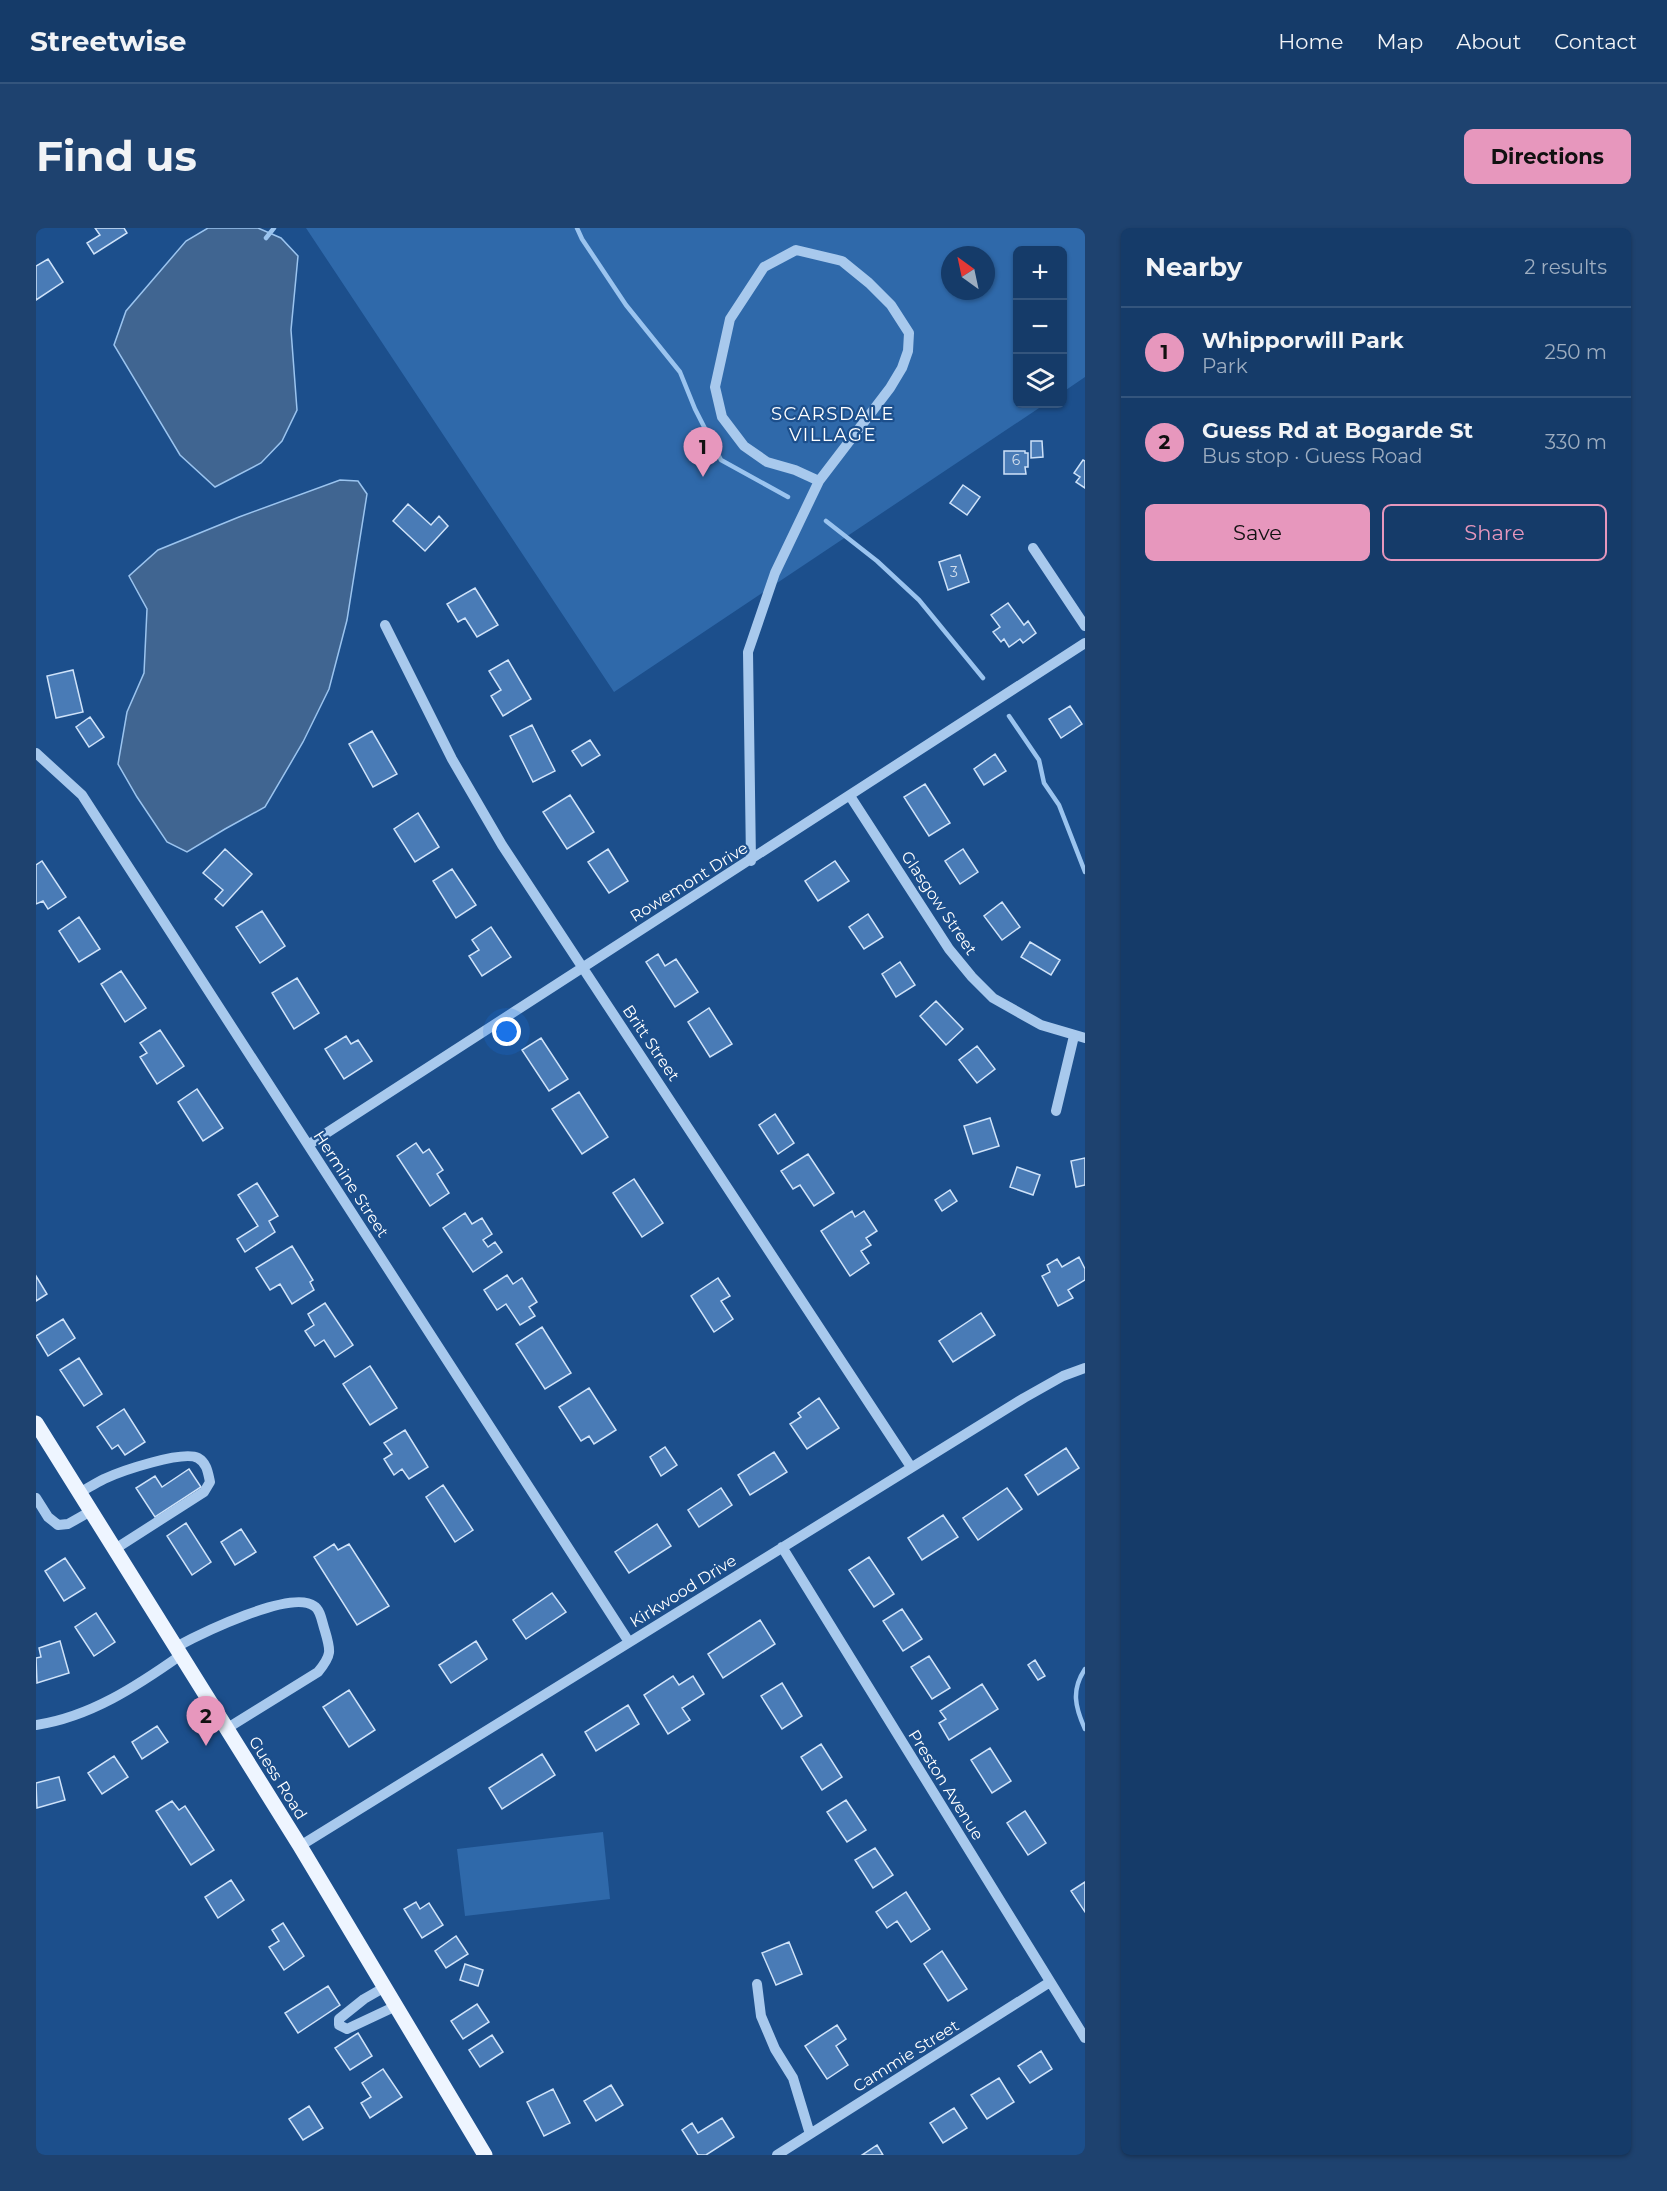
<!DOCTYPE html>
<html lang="en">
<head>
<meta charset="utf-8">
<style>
  body { margin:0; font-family:Montserrat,sans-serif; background:#1e426f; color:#f1f3f6 }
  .controls { position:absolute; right:18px; top:18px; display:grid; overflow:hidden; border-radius:9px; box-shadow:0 2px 4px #0004 }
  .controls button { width:54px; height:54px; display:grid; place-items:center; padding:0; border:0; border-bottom:2px solid #34557d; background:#153b69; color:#f1f3f6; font:30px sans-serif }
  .compass { position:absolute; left:905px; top:18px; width:54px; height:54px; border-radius:50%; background:#153b69; box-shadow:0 2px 4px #0004; rotate:327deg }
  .you { position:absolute; left:471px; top:804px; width:21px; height:21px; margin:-15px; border:4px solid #fff; border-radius:50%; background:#1a73e8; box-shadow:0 0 0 9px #1a73e833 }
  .badge { display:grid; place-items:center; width:39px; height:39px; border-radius:50%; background:#e797bd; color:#111; font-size:20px; font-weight:700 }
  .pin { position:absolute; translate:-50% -50px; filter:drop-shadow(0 2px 3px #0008) }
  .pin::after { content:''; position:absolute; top:32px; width:21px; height:18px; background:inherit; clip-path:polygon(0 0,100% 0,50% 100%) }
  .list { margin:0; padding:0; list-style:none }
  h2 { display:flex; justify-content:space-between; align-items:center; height:78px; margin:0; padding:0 24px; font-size:26px }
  h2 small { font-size:20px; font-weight:400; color:#9dadc0 }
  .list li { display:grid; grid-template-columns:39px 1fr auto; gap:18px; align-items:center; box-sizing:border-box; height:90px; padding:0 24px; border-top:2px solid #34557d }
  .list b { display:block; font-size:22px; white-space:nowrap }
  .list p { margin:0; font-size:20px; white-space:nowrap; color:#9dadc0 }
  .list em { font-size:20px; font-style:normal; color:#9dadc0 }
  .actions { display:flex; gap:12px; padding:18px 24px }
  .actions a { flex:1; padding:14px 0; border:2px solid #e797bd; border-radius:9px; text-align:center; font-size:21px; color:#e797bd }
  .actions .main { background:#e797bd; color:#111 }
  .icon { flex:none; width:33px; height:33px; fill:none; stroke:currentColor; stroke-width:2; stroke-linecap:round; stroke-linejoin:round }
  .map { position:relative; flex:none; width:1049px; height:1927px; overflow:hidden; border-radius:9px }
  header { display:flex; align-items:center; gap:36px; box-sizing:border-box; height:84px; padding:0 30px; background:#153b69; border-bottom:2px solid #34557d }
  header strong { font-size:28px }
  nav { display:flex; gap:33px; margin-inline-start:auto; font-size:21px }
  .intro { display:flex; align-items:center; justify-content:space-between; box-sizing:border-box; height:144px; padding:0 36px }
  h1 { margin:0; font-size:42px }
  .button { padding:15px 27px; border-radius:9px; background:#e797bd; color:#111; font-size:21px; font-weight:700 }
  main { display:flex; gap:36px; padding:0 36px }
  aside { flex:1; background:#153b69; border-radius:9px; box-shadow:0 2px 4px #0004 }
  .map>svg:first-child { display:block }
</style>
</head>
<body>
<header>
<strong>Streetwise</strong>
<nav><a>Home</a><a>Map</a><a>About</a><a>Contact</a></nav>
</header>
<div class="intro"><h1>Find us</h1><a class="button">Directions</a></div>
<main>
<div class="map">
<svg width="1049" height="1927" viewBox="0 0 1049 1927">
  <rect width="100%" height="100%" fill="#1c4f8c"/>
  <path fill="#2f69aa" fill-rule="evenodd" d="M 270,0 L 1049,0 L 1049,149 L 1027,164 L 1026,22 L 981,22 L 981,176 L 1009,176 L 578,464 ZM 914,27 L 950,27 L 950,63 L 914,63 Z
    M 567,1604 L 574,1671 L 429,1688 L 421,1621 Z"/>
  <path fill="#406591" stroke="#9bc4ef" stroke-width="1.5" d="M 172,0 L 222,0 L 245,10 L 262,28 L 255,102 L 261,182 L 246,213 L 225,235 L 179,259 L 144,227 L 78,117 L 90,83 L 150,13 Z
    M 304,252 L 322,253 L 331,266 L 311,392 L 293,461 L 267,514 L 229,579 L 189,601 L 151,624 L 131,614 L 101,569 L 82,536 L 91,484 L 108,445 L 111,381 L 93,348 L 122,322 L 203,289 Z"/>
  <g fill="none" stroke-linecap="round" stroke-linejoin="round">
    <path stroke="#9bc4ef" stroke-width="4.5" d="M 541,0 L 546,11 L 590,77 L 644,144 L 659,181 L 685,232 L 752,269
      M 230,10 L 238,0
      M 790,293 L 841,333 L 883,372 L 947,450
      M 973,488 L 1003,532 L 1008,555 L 1023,577 L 1049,644
      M 1049,1441 C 1035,1462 1039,1479 1049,1501"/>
  </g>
  <path fill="#497bb6" stroke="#cee2f9" stroke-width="1.5" d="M 59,0 L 88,0 L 91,5 L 58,26 L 51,15 L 64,7 Z
    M 12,31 L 27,54 L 0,72 L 0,38 Z
    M 995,213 L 1006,213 L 1007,229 L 995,230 Z
    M 968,223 L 989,223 L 989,225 L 992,225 L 992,239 L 989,239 L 990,246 L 968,246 Z
    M 1047,232 L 1049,233 L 1049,260 L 1040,254 L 1044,249 L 1038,245 Z
    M 927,257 L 944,269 L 931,287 L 914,275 Z
    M 372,276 L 395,297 L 403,288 L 412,298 L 389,323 L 357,293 Z
    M 924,327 L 933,354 L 912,362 L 903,334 Z
    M 439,360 L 462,397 L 441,409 L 429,390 L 422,394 L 411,376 Z
    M 972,375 L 988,397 L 992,393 L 1000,405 L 987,415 L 984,411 L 973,419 L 968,411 L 965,414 L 957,404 L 964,399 L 955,387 Z
    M 472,432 L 495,471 L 467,488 L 455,468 L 465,462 L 453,443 Z
    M 37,442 L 47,484 L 20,490 L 11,448 Z
    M 1034,478 L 1046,496 L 1025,510 L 1013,491 Z
    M 54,489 L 68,509 L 53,519 L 40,499 Z
    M 496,497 L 519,543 L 497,554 L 474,508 Z
    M 336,503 L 361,546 L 337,559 L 313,516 Z
    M 554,512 L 564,527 L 546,538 L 536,523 Z
    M 959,526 L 970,543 L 948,557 L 938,541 Z
    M 889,556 L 914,595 L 893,608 L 868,569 Z
    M 534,567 L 558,604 L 531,621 L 507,584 Z
    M 382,585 L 403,619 L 379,634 L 358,601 Z
    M 189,621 L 216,646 L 187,678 L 179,671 L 187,662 L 167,645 Z
    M 572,621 L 592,653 L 573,665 L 552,634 Z
    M 927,621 L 942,644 L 924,656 L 909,633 Z
    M 6,633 L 30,669 L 12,681 L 7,673 L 0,676 L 0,637 Z
    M 799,633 L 813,653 L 782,673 L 769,653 Z
    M 416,641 L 440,677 L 420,690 L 397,653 Z
    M 966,674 L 984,699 L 966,712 L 948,688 Z
    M 226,683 L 249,718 L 224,735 L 200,699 Z
    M 832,686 L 847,709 L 828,721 L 813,699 Z
    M 43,689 L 64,721 L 43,734 L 23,703 Z
    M 455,699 L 475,729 L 446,748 L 433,728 L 443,722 L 436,712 Z
    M 994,714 L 1024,732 L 1015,747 L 985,729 Z
    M 622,726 L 629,738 L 640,731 L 662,764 L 639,779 L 610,734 Z
    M 864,734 L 879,757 L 860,769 L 846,746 Z
    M 85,743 L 110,780 L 89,794 L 65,756 Z
    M 261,750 L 283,785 L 258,801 L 236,765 Z
    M 900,773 L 927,801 L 910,817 L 884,788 Z
    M 673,780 L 696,816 L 674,829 L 652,794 Z
    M 124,802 L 148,838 L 121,856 L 104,829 L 111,825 L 104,815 Z
    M 310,808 L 315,816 L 322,812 L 336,833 L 308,851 L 289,821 Z
    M 505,810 L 532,851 L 513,863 L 486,822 Z
    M 941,818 L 959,841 L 941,855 L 923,832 Z
    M 161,861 L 187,900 L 167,913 L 142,874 Z
    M 543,864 L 572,909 L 546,926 L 516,881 Z
    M 739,886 L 758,915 L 742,926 L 723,897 Z
    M 954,890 L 963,918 L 937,926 L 928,898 Z
    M 380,915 L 387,925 L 393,921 L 407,942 L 401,946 L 413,965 L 394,978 L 361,928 Z
    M 772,926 L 798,965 L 778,978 L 764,957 L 757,961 L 745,943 Z
    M 1049,930 L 1049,957 L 1040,959 L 1035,933 Z
    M 981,939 L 1004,947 L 997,967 L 974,959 Z
    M 598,951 L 627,995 L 606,1009 L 577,965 Z
    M 221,955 L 242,988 L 233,993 L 239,1004 L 209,1024 L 201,1011 L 222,998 L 202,967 Z
    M 914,962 L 921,973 L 906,983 L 899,972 Z
    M 816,983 L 819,989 L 828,983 L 841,1003 L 830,1010 L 835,1017 L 825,1023 L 833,1035 L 814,1048 L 785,1003 Z
    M 429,985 L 436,996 L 446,990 L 456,1006 L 447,1012 L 452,1019 L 459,1014 L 466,1024 L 437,1044 L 407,1000 Z
    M 256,1018 L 277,1052 L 274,1054 L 278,1062 L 256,1076 L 244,1056 L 234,1062 L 220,1040 Z
    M 1043,1029 L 1049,1041 L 1049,1052 L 1032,1062 L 1037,1070 L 1022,1078 L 1006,1048 L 1014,1044 L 1011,1037 L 1021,1031 L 1026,1039 Z
    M 471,1047 L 477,1056 L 486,1050 L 501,1074 L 493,1079 L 499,1088 L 484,1097 L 470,1076 L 461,1082 L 448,1062 Z
    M 0,1048 L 11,1066 L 0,1073 Z
    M 682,1050 L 694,1068 L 685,1073 L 697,1091 L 678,1104 L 655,1068 Z
    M 289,1075 L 317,1117 L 299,1129 L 288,1112 L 279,1118 L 269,1103 L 278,1097 L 272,1086 Z
    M 945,1085 L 959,1107 L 917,1134 L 903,1113 Z
    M 27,1091 L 39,1110 L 12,1128 L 0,1108 Z
    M 506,1099 L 535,1145 L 509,1161 L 480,1116 Z
    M 43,1130 L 66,1166 L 48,1178 L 24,1142 Z
    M 334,1138 L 361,1180 L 334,1197 L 307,1156 Z
    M 553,1160 L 580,1202 L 558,1216 L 553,1208 L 545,1213 L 523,1179 Z
    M 783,1170 L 803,1200 L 771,1221 L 754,1196 L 765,1189 L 762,1185 Z
    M 88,1181 L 109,1214 L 89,1227 L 82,1217 L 76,1221 L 61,1199 Z
    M 369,1202 L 392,1239 L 373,1251 L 366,1241 L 358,1247 L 348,1231 L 356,1226 L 348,1215 Z
    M 629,1219 L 641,1237 L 625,1248 L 614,1229 Z
    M 1030,1220 L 1043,1240 L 1002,1267 L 989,1247 Z
    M 738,1224 L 751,1244 L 714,1267 L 702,1247 Z
    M 153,1241 L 165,1259 L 119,1289 L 100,1260 L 119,1248 L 126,1259 Z
    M 407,1257 L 437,1302 L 419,1314 L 390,1269 Z
    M 685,1260 L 696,1277 L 663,1299 L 652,1282 Z
    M 971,1260 L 986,1281 L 942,1312 L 927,1290 Z
    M 907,1287 L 922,1309 L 886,1332 L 872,1310 Z
    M 150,1295 L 175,1334 L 156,1347 L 131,1308 Z
    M 621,1296 L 635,1318 L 593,1345 L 579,1324 Z
    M 205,1301 L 220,1324 L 199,1337 L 185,1314 Z
    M 298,1316 L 302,1322 L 313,1316 L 353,1378 L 321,1397 L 278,1329 Z
    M 833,1329 L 858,1366 L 838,1379 L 813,1342 Z
    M 29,1330 L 49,1360 L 28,1373 L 9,1343 Z
    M 516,1365 L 530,1384 L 490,1411 L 477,1392 Z
    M 866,1381 L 886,1411 L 867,1423 L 847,1393 Z
    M 60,1385 L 79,1414 L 58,1428 L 39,1399 Z
    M 724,1392 L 739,1416 L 687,1450 L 672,1426 Z
    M 24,1413 L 33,1445 L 1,1455 L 0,1430 L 5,1429 L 3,1420 Z
    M 440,1413 L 451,1431 L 415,1455 L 403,1437 Z
    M 893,1428 L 914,1460 L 896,1471 L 875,1439 Z
    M 999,1432 L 1009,1448 L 1002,1452 L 992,1437 Z
    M 637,1448 L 643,1457 L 657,1448 L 668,1466 L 646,1480 L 654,1492 L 632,1506 L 608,1467 Z
    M 746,1455 L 766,1488 L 746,1501 L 725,1468 Z
    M 946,1456 L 962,1481 L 913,1512 L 903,1495 L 910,1491 L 904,1483 Z
    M 313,1462 L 339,1502 L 313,1519 L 287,1479 Z
    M 592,1477 L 603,1496 L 560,1523 L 549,1504 Z
    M 121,1498 L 132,1514 L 106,1531 L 96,1514 Z
    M 785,1516 L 806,1549 L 786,1562 L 765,1529 Z
    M 954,1520 L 975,1553 L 956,1565 L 935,1532 Z
    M 506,1526 L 519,1547 L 466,1581 L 453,1560 Z
    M 78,1528 L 92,1549 L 66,1566 L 52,1545 Z
    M 23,1549 L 29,1572 L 1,1580 L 0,1555 Z
    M 810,1572 L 830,1602 L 811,1614 L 791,1584 Z
    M 136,1573 L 143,1582 L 149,1578 L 178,1622 L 155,1637 L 120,1583 Z
    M 989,1583 L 1010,1615 L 992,1627 L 971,1595 Z
    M 839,1620 L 857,1647 L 837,1660 L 819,1632 Z
    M 195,1652 L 208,1672 L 182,1690 L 169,1669 Z
    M 1049,1654 L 1049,1684 L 1035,1663 Z
    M 870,1664 L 894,1701 L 875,1714 L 861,1693 L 851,1700 L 840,1684 Z
    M 380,1674 L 384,1681 L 393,1675 L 407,1697 L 386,1710 L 368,1681 Z
    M 247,1695 L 268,1728 L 248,1742 L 233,1719 L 243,1713 L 236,1702 Z
    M 420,1708 L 432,1726 L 410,1740 L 399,1723 Z
    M 753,1714 L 766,1746 L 740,1757 L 726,1725 Z
    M 906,1723 L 931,1761 L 912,1773 L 888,1736 Z
    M 429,1736 L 447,1742 L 442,1758 L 424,1752 Z
    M 292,1758 L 304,1777 L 262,1805 L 249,1785 Z
    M 441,1776 L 453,1794 L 427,1811 L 415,1793 Z
    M 801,1797 L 810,1811 L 800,1818 L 812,1837 L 791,1851 L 769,1818 Z
    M 322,1805 L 336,1828 L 314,1842 L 299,1820 Z
    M 456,1807 L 467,1824 L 444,1839 L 433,1822 Z
    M 1005,1823 L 1016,1841 L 994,1855 L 982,1838 Z
    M 347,1841 L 366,1869 L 334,1890 L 325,1875 L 335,1869 L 326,1855 Z
    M 963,1850 L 978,1874 L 951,1891 L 935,1867 Z
    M 575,1857 L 587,1877 L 560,1893 L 548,1873 Z
    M 517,1861 L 534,1895 L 508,1908 L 491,1874 Z
    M 273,1878 L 287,1900 L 267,1912 L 253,1891 Z
    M 918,1880 L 931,1900 L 907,1915 L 894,1895 Z
    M 686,1890 L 698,1909 L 670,1927 L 662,1927 L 646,1902 L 656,1895 L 662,1905 Z
    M 841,1917 L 847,1927 L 826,1927 Z"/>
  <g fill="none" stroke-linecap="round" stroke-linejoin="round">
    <path stroke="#a8c9ed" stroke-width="10" d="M 997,320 L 1049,398
      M 349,397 L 416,531 L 466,617 L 875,1239
      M 0,525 L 46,567 L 593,1414
      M 814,568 L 913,721 L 936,749 L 957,770 L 1005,797 L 1049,810
      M 715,633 L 712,424 L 739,345 L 783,253 L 854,160 L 866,140 L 872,123 L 873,105 L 855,77 L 833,55 L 806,33 L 760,22 L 728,39 L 694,91 L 679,159 L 686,189 L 708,218 L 731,234 L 759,242 L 783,253
      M 1020,883 L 1038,808
      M 272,917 L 1049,415
      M 43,1265 C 52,1260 60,1255 68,1251 C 85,1243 147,1222 162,1230 C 171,1235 172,1245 174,1254 L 168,1264 L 79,1321
      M 0,1270 L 12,1289 L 22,1297 L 32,1296 L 55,1283
      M 746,1319 L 1049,1810
      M 140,1419 C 164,1406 255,1361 278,1378 C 285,1382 286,1395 289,1403 C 295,1423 296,1427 282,1444 L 190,1501
      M 0,1497 C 54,1489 101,1458 145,1427
      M 264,1618 L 988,1170 L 1027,1148 L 1049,1140
      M 721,1756 L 725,1788 L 739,1821 L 757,1850 L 774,1906
      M 349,1759 L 328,1771 L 303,1791 L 303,1797 L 311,1801 L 360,1778
      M 741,1927 L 1014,1754"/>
    <path stroke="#eef5ff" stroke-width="15" d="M 0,1195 L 264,1618 L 449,1927"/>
  </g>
  <g text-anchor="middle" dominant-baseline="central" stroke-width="4.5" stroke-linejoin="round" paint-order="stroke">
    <g font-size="14" fill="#d2deed">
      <text x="980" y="232">6</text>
      <text x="918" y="344">3</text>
    </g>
    <g font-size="16" fill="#fff" stroke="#1c4f8c">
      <text transform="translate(653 654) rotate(-32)">Rowemont Drive</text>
      <text transform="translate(903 675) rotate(56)">Glasgow Street</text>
      <text transform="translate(615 815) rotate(56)">Britt Street</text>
      <text transform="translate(315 956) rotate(57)">Hermine Street</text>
      <text transform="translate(647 1363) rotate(-32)">Kirkwood Drive</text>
      <text transform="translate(242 1550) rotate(58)">Guess Road</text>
      <text transform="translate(910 1557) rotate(58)">Preston Avenue</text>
      <text transform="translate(870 1828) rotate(-32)">Cammie Street</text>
    </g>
    <g font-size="18" letter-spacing="1.5" fill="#fff" stroke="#1c4f8c">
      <text x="797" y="186">SCARSDALE<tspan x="797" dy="21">VILLAGE</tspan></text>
    </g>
  </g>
</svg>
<div class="controls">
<button>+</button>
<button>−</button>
<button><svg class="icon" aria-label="layers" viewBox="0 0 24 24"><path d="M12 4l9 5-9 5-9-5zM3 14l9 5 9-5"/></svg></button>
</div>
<svg class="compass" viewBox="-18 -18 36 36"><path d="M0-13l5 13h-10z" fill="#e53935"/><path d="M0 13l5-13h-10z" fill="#9dadc0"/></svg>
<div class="you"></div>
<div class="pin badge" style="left:667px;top:249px">1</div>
<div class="pin badge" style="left:170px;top:1518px">2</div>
</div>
<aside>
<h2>Nearby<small>2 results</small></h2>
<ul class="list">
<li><span class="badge">1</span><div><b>Whipporwill Park</b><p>Park</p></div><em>250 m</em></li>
<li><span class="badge">2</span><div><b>Guess Rd at Bogarde St</b><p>Bus stop · Guess Road</p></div><em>330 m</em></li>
</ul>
<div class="actions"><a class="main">Save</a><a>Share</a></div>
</aside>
</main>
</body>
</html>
